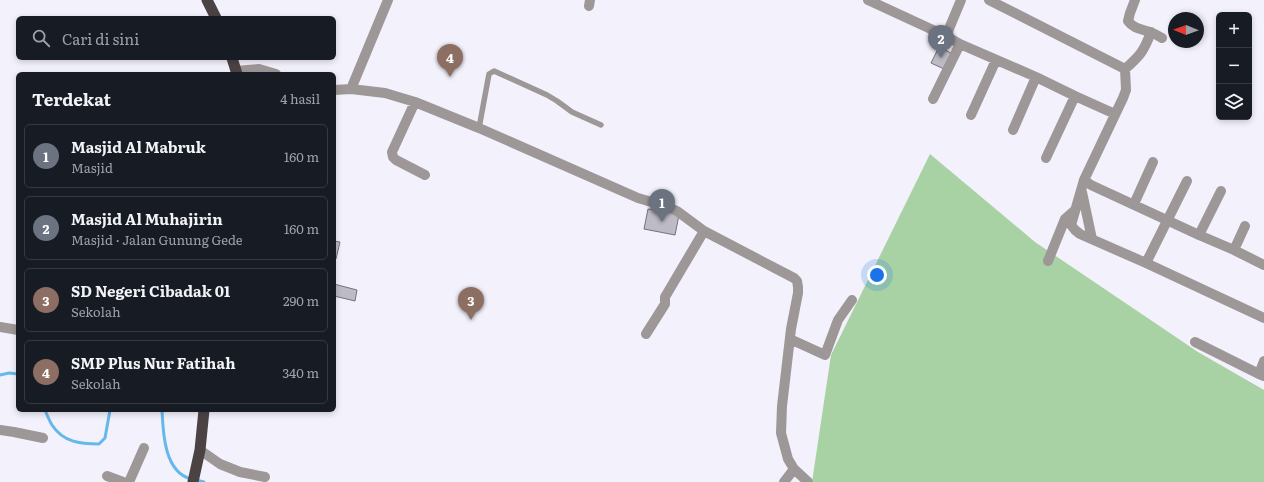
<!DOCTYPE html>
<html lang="id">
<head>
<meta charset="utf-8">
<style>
  body { margin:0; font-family:Literata,serif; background:#242831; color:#f1f3f6 }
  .controls { position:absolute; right:12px; top:12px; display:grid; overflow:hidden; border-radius:6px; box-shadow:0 2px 6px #0003 }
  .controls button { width:36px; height:36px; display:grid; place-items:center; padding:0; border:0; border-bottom:1px solid #363941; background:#171b24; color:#f1f3f6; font:20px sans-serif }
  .compass { position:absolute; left:1168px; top:12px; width:36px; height:36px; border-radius:50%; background:#171b24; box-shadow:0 2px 6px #0003; rotate:271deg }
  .you { position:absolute; left:877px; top:275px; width:14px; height:14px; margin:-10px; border:3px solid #fff; border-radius:50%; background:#1a73e8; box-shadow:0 0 0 6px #1a73e833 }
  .badge { display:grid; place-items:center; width:26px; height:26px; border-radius:50%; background:#118260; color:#fff; font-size:13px; font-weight:700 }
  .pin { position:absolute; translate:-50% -33px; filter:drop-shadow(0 1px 2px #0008) }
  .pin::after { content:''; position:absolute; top:21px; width:14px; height:12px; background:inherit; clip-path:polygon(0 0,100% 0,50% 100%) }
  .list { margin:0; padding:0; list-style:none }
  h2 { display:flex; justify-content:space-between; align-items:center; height:52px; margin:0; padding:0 16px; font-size:17px }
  h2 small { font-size:13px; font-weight:400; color:#9ea1a6 }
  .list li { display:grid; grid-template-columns:26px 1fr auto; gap:12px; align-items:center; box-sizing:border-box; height:64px; margin:0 8px 8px; padding:0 8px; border:1px solid #363941; border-radius:6px }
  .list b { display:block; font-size:15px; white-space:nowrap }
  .list p { margin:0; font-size:13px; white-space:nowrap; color:#9ea1a6 }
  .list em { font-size:13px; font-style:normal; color:#9ea1a6 }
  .icon { flex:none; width:22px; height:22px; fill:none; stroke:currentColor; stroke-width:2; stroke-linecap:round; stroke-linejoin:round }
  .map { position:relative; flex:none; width:1264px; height:482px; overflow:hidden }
  .search { position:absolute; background:#171b24; box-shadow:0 2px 6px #0003; left:16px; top:16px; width:320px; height:44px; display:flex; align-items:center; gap:10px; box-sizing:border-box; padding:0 14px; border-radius:6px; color:#9ea1a6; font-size:15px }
  .panel { position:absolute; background:#171b24; box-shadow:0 2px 6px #0003; left:16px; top:72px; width:320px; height:340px; border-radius:6px }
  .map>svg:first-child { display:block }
</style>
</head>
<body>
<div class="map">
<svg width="1264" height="482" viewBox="0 0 1264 482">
  <rect width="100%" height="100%" fill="#f3f1fb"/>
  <path fill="#a9d2a4" d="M 930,154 L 1035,242 L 1198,352 L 1264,390 L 1264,482 L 812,482 L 831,355 Z"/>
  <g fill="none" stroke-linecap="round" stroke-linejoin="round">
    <path stroke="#65b9ea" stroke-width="3" d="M 0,375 L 9,373 L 18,374
      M 45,410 C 47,415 49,420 52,425 C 63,442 80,444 99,444 L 105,438 L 110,410
      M 162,410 C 163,432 164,472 191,479
      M 196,480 L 204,482"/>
  </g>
  <path fill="#bdbbc5" stroke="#74737c" d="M 939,47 L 951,53 L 944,69 L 931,63 Z
    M 656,207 L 679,215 L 675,235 L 644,229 L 648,209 L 655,210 Z
    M 334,241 L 340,242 L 336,259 L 334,258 Z
    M 334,284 L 357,290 L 355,301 L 334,296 Z"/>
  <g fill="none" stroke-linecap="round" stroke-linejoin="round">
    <path stroke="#9d9798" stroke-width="5.5" d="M 479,128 L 489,74 L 494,71 L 547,95 L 557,101 L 572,112 L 601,125"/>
    <path stroke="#9d9798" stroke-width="10" d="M 868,0 L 946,36 L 960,44 L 1036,77 L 1075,96 L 1115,114
      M 989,0 L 1125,69 L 1126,90 L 1123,98 L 1084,180 L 1071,225 L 1075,230 L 1080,234 L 1146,263 L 1264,318
      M 1135,0 L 1130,13 L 1128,21 C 1134,29 1141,29 1150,32 C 1154,33 1158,36 1162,38
      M 589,6 L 590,0
      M 946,36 L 961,0
      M 1125,69 C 1140,56 1144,51 1151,32
      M 236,71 L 259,69 L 276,74
      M 351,89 L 388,0
      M 334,90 L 351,89 L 385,93 L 415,102 L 479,128 L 638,198 L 665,206 L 677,211 L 704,231 L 794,278 L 797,281 L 798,287 L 798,293 L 791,329 L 782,406 L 781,433 L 788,459 L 794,469 L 808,482
      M 933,99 L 960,44
      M 415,102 L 392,152 L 393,157 L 396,160 L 425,175
      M 971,115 L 996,60
      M 1013,130 L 1036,77
      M 1046,158 L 1075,96
      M 1084,180 L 1091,185 L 1199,235 L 1234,250 L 1264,265
      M 1082,192 L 1092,239
      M 1134,204 L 1153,162
      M 1199,235 L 1221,191
      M 1234,250 L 1245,226
      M 1048,261 L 1065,219 L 1074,211
      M 1146,263 L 1187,181
      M 0,327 L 18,330
      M 646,334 L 665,304 L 665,297 L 704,231
      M 790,339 L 825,355 L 838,320 L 852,300
      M 1195,342 L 1259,374
      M 1264,361 L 1259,374 L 1264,376
      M 0,430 L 14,432 L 43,438
      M 200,450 L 220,464 L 240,472 L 265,477
      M 107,476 L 123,482
      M 129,482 L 144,448
      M 784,482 L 794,469"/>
    <path stroke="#4b4244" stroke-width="11" d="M 207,0 L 216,18
      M 232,58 L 237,74
      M 193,482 L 200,450 L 204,410"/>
  </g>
</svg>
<div class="controls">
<button>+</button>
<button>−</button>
<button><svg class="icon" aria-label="layers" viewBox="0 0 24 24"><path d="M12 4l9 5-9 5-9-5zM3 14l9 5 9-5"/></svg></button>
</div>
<svg class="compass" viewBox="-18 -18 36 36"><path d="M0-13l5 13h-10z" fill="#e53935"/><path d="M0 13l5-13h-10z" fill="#9ea1a6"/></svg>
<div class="you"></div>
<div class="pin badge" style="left:662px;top:222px;background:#6b7280">1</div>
<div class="pin badge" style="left:941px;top:58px;background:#6b7280">2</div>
<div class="pin badge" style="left:471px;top:320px;background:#8d6e63">3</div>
<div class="pin badge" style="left:450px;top:77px;background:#8d6e63">4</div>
<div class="search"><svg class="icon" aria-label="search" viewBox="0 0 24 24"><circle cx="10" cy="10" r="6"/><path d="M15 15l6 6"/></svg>Cari di sini</div>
<section class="panel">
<h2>Terdekat<small>4 hasil</small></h2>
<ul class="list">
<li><span class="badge" style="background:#6b7280">1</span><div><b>Masjid Al Mabruk</b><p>Masjid</p></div><em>160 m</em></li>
<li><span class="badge" style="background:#6b7280">2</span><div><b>Masjid Al Muhajirin</b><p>Masjid · Jalan Gunung Gede</p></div><em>160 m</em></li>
<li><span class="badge" style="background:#8d6e63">3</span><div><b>SD Negeri Cibadak 01</b><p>Sekolah</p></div><em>290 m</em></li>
<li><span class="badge" style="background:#8d6e63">4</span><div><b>SMP Plus Nur Fatihah</b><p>Sekolah</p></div><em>340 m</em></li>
</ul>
</section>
</div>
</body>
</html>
